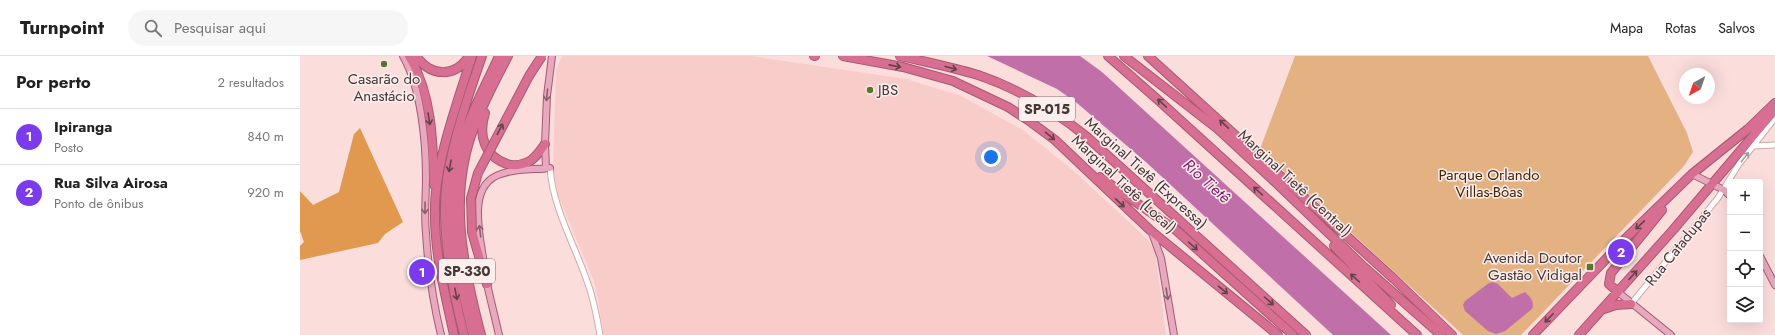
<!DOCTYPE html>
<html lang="pt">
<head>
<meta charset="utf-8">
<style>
  body { margin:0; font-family:Jost,sans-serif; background:#f6f6f6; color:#222 }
  .controls { position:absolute; right:12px; bottom:12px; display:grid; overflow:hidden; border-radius:4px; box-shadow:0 4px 16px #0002 }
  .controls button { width:36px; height:36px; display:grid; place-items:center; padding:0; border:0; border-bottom:1px solid #e0e0e0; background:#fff; color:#222; font:20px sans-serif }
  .compass { position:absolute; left:1379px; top:12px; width:36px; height:36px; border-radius:50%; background:#fff; box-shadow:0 4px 16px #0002; rotate:220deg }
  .you { position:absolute; left:691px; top:101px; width:14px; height:14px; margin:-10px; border:3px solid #fff; border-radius:50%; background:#1a73e8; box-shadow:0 0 0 6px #1a73e833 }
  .badge { display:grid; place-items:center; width:26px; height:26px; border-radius:50%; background:#7c3aed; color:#fff; font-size:13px; font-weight:700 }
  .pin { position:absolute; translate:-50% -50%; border:2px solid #fff; box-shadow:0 1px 4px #0006 }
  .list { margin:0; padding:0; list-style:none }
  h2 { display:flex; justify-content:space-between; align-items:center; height:52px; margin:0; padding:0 16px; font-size:17px }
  h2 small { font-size:13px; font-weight:400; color:#767676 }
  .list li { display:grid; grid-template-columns:26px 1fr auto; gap:12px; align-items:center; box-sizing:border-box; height:56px; padding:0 16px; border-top:1px solid #e0e0e0 }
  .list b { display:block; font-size:15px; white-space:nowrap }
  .list p { margin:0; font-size:13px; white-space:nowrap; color:#767676 }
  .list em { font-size:13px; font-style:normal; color:#767676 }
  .icon { flex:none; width:22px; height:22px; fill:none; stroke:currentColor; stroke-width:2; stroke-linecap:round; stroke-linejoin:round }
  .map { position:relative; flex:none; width:1475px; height:279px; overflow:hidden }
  header { display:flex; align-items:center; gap:24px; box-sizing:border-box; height:56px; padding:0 20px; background:#fff; border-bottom:1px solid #e0e0e0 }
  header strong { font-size:19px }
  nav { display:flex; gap:22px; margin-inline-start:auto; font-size:14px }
  .search { width:280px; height:36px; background:#f6f6f6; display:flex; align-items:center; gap:10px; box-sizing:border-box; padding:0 14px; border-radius:22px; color:#767676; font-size:15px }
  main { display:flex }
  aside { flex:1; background:#fff }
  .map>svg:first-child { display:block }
</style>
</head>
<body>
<header>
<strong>Turnpoint</strong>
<div class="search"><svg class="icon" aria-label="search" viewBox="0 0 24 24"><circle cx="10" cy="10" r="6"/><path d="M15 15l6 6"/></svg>Pesquisar aqui</div>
<nav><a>Mapa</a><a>Rotas</a><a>Salvos</a></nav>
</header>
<main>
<aside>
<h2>Por perto<small>2 resultados</small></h2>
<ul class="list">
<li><span class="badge">1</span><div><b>Ipiranga</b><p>Posto</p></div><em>840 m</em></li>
<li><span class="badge">2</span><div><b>Rua Silva Airosa</b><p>Ponto de ônibus</p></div><em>920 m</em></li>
</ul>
</aside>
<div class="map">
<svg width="1475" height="279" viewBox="0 0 1475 279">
  <rect width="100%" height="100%" fill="#fbdddc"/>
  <path fill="#f8ccc9" d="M 262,0 L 451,0 L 606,23 L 661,40 L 723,74 L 776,117 L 847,183 L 855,196 L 866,279 L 304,279 L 295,228 L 258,139 L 253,112 L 256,14 Z"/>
  <path fill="#e4b182" d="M 995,0 L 1348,0 L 1387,77 L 1393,96 L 1384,110 L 1221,279 L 1163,279 L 960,93 Z"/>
  <path fill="#e1984f" d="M 60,72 L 103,166 L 85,178 L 78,187 L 0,204 L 0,190 L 4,186 L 0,175 L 0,135 L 13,149 L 39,136 L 54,78 Z"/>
  <path fill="#c06fa8" d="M 687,0 L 780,0 L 802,16 L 1091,279 L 1033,279 L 847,107 L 777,47 L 757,33 Z
    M 1193,226 L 1198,228 L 1212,242 L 1225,236 C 1230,241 1235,245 1232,253 L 1205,275 L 1196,278 L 1188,275 L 1165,255 L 1163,249 L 1165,245 L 1189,227 Z"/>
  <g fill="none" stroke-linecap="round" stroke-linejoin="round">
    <defs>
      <path id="minor" d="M 1454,90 L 1475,89
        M 250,112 C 253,153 275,189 288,228 C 294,244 297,262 300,279
        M 1331,248 L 1418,142 L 1439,108 L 1475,62"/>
      <path id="major" d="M 103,0 C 121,32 126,85 126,122 C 126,140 124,158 126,177 C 128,211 133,246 141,279
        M 246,112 L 245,88 L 247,40 L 252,0
        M 1392,118 L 1424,134 L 1430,140
        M 852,177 L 861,202 L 874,279
        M 1460,200 L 1475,229
        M 184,209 C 181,182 165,129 201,118 C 217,112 234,114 250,112
        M 186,224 L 199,279
        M 1318,236 L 1371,279"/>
      <path id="highway" d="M 109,0 C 132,38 133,86 134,129
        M 116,0 C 131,21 155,22 169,0
        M 514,0 L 515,0
        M 543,0 L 603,11 L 653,25 L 708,51 L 728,64 L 755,84 L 850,174 L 978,279
        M 600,0 C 626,6 652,11 678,19 C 717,32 755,55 787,81 L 1006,279
        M 808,0 L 857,43 L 1117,279
        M 824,0 L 918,73 L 972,123 L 1064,211 L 1141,279
        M 848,0 L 1094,223 L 1152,279
        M 185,57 C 178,79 184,100 207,108 C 213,110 221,109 228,106 C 235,103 240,95 245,88
        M 800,121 L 877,175 L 993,279
        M 172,176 L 187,228
        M 1034,190 L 1091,249
        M 1318,236 L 1309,228 L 1311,217 L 1362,154
        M 1304,253 L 1316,249 L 1331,248
        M 154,279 C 145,237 134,196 135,153 C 135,106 158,45 172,0
        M 164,279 C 152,231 140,172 147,123 C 154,81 168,40 182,0
        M 173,279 C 155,206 141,150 166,75 C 174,49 188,25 199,0
        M 181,279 C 163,210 147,138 175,69 C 184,45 196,23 208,0
        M 1233,279 L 1330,178 L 1392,118 L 1448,73 L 1475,47
        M 1279,279 L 1373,174 L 1475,54"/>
    </defs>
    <use href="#minor" stroke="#ceaba9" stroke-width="7"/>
    <use href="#major" stroke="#a55b72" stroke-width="8"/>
    <use href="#highway" stroke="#a55b72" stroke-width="10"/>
    <use href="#minor" stroke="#fff" stroke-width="5"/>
    <use href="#major" stroke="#e8a8bd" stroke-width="6"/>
    <use href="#highway" stroke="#d86e91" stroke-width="8"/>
    <defs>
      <path id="highway-bridge" d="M 172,176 L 171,142 L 178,117 L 229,20 L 242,0"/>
    </defs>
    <use href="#highway-bridge" stroke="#a55b72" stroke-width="10" stroke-linecap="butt"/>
    <use href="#highway-bridge" stroke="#d86e91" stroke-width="8"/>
  </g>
  <defs><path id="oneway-shaft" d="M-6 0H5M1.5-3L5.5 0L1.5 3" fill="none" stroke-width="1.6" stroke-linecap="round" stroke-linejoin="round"/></defs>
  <g stroke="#634249">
    <use href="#oneway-shaft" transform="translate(595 10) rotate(11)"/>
    <use href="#oneway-shaft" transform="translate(651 12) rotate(15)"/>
    <use href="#oneway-shaft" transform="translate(862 47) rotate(-137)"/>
    <use href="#oneway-shaft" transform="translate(129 63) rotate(81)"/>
    <use href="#oneway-shaft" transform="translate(924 68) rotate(-137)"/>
    <use href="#oneway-shaft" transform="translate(200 73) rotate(-62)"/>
    <use href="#oneway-shaft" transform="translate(750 80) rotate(39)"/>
    <use href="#oneway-shaft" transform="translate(150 110) rotate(101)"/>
    <use href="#oneway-shaft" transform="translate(958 135) rotate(-138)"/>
    <use href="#oneway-shaft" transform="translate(820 147) rotate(43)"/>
    <use href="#oneway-shaft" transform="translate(1340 169) rotate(136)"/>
    <use href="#oneway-shaft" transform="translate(893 190) rotate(42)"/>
    <use href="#oneway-shaft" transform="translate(1333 219) rotate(-48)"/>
    <use href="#oneway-shaft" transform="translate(1055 222) rotate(-138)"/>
    <use href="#oneway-shaft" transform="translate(923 234) rotate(39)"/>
    <use href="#oneway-shaft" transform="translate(156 238) rotate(79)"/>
    <use href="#oneway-shaft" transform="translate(969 245) rotate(42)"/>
    <use href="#oneway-shaft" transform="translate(1249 262) rotate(134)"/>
  </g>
  <g stroke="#87646d">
    <use href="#oneway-shaft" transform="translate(247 39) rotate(96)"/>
    <use href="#oneway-shaft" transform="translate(125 152) rotate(91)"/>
    <use href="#oneway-shaft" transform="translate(180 175) rotate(-97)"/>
    <use href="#oneway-shaft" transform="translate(867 238) rotate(81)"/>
  </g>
  <use stroke="#a29b9b" href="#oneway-shaft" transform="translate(1445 101) rotate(-52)"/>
  <g fill="#5a762b" stroke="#fdeeee" stroke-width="1.5">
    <circle cx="84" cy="8" r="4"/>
    <circle cx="570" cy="34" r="4"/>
    <rect x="1286" y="207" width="8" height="8" rx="2"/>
  </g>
  <g text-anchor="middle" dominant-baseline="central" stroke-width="3" stroke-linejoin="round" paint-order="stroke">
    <g fill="#fdeeee" stroke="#7d6e6e" stroke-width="1">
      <rect x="719" y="41" width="56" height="24" rx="3"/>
      <rect x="139" y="203" width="56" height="24" rx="3"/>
    </g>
    <g font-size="14" font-weight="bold" fill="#463737">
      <text x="747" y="53">SP-015</text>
      <text x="167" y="215">SP-330</text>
    </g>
    <g font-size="15" fill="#463737" stroke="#fdeeee">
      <text x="84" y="23">Casarão do<tspan x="84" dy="17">Anastácio</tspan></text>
      <text x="578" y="34" text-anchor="start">JBS</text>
      <text x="1282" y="202" text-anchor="end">Avenida Doutor<tspan x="1282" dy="17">Gastão Vidigal</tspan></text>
    </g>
    <g font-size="15" fill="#463737" stroke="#fdeeee">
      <text transform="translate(846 117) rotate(42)">Marginal Tietê (Expressa)</text>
      <text transform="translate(995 127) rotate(43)">Marginal Tietê (Central)</text>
      <text transform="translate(824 128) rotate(43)">Marginal Tietê (Local)</text>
      <text transform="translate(1378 191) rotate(-51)">Rua Catadupas</text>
    </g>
    <g font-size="15" fill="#422505" stroke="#fdeeee">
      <text x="1189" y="119">Parque Orlando<tspan x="1189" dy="17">Villas-Bôas</tspan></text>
    </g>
    <g font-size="16" font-style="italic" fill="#7d1b66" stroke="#fdeeee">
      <text transform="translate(907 125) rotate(42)">Rio Tietê</text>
    </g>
  </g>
</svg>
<div class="controls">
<button>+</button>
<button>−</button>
<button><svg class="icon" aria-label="locate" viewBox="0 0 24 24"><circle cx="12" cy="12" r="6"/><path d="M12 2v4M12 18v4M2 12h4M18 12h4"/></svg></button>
<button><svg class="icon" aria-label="layers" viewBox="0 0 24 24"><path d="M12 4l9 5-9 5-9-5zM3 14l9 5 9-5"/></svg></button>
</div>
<svg class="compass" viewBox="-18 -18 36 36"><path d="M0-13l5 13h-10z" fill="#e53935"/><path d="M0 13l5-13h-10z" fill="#767676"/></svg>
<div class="you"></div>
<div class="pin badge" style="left:122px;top:216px">1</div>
<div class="pin badge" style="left:1321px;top:196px">2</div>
</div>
</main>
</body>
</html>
